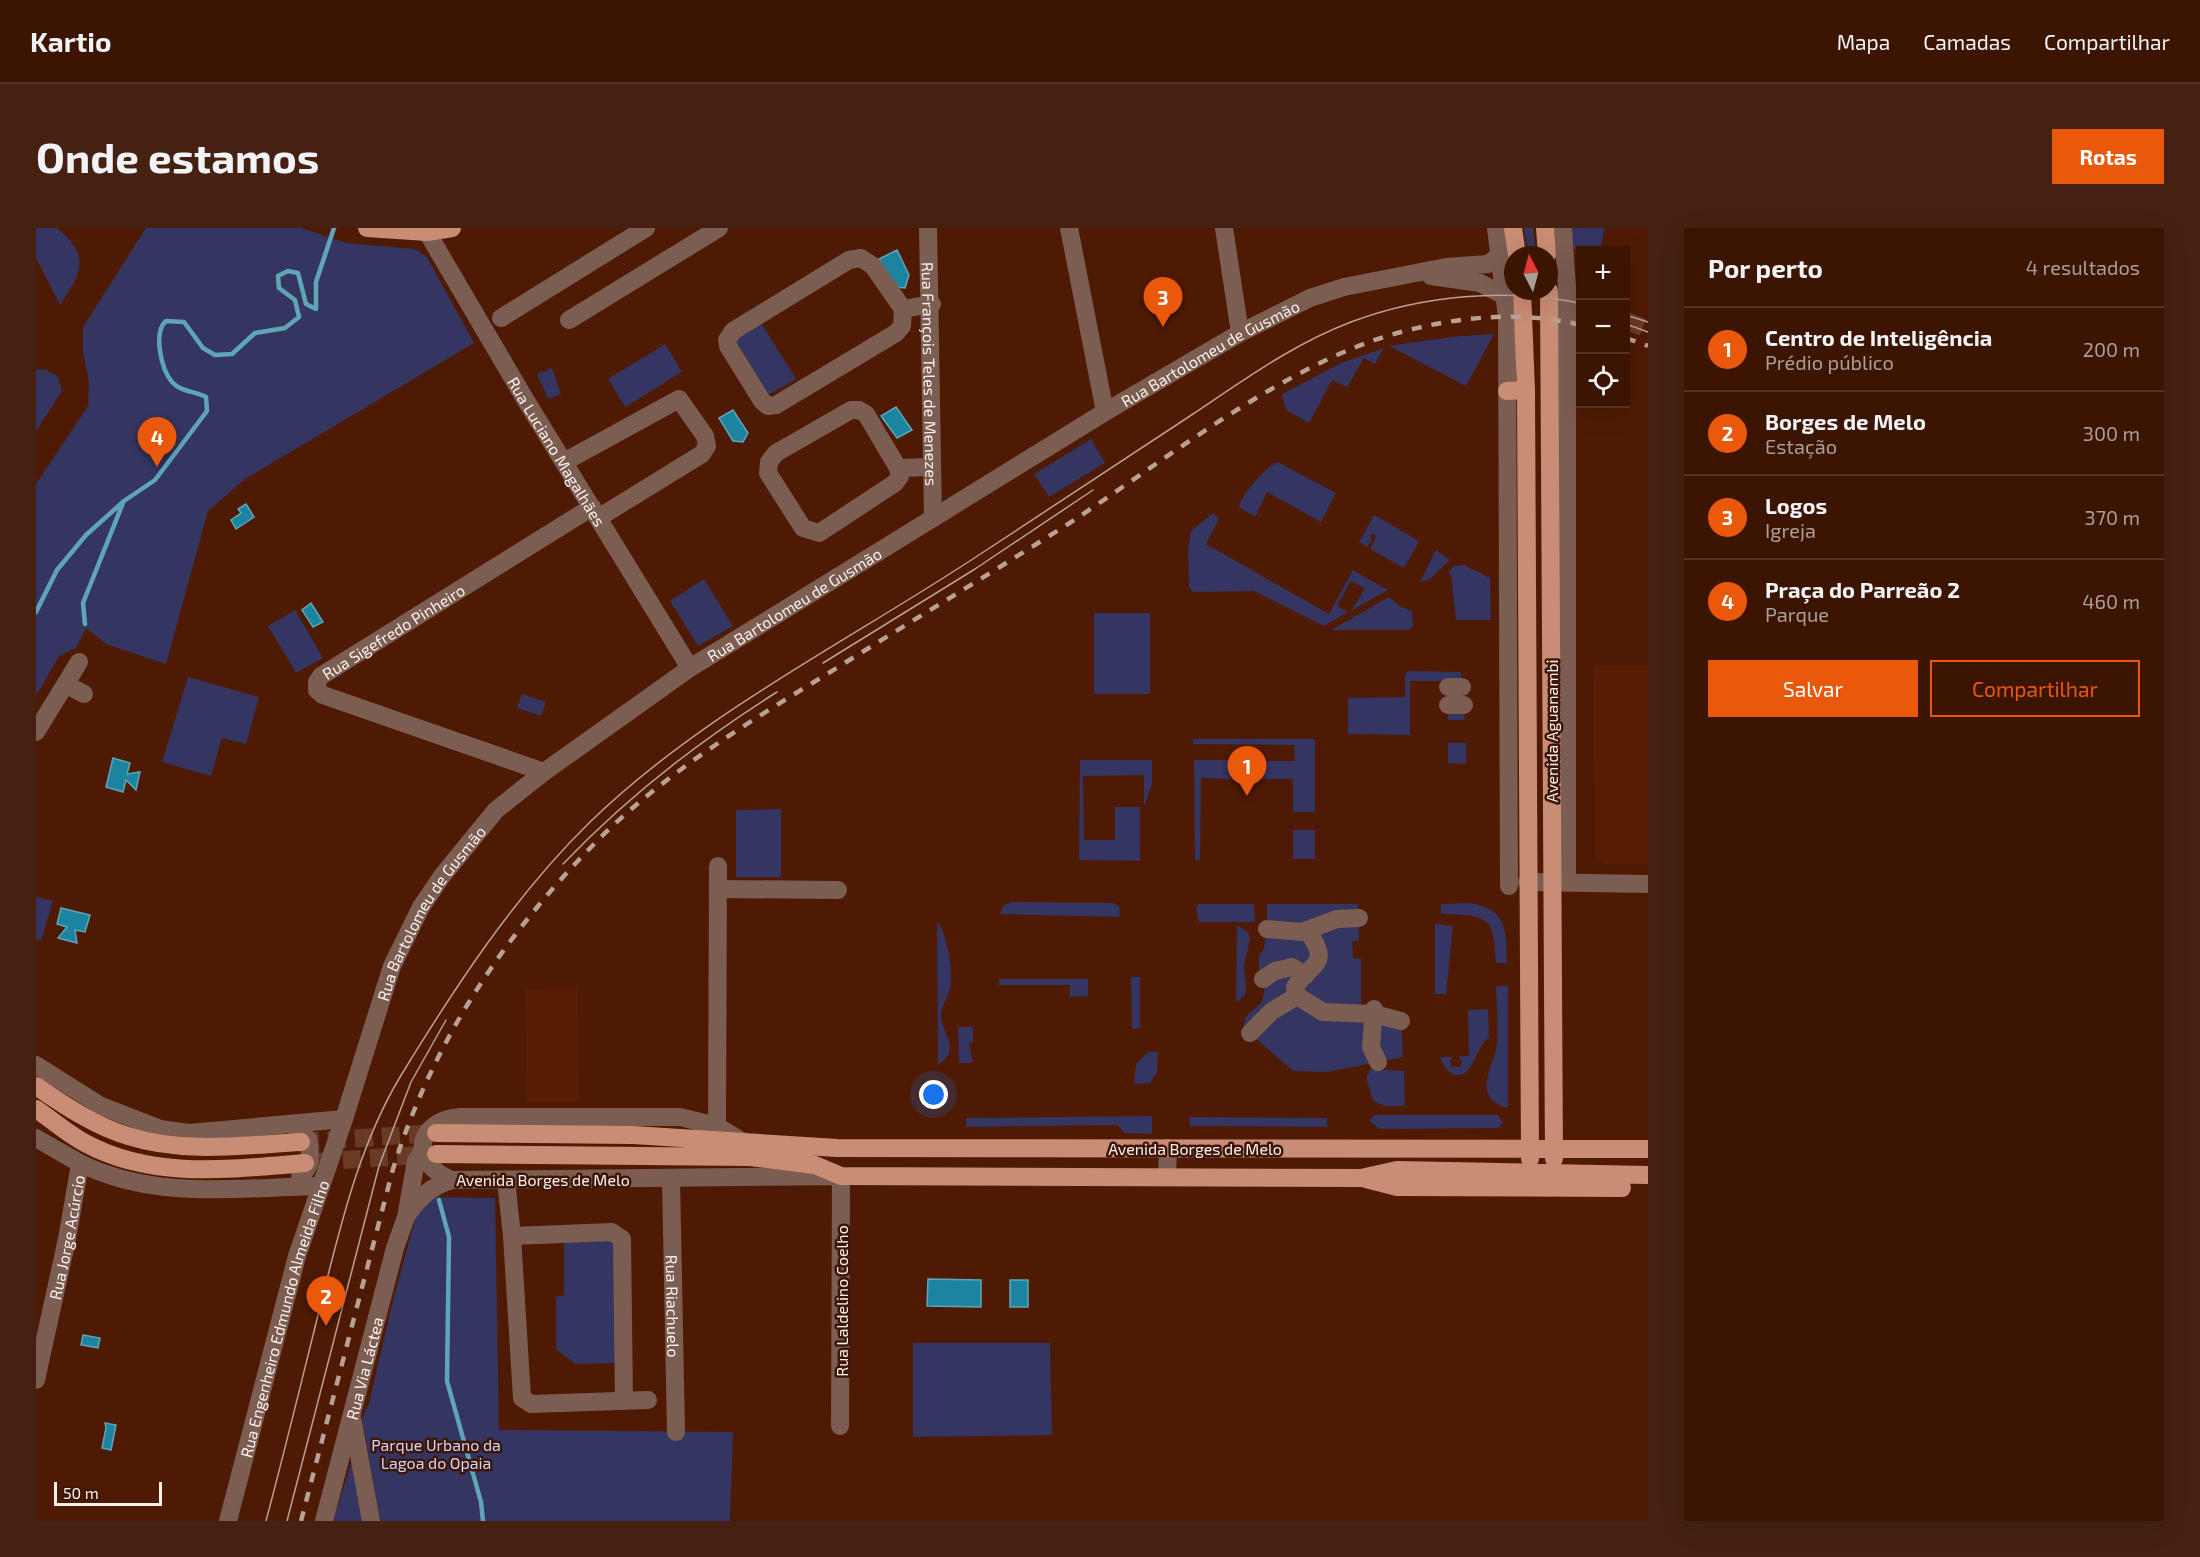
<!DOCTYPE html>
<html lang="pt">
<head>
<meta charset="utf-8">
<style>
  body { margin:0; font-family:"Exo 2",sans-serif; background:#462111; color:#f1f3f6 }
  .controls { position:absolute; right:18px; top:18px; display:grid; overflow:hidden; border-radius:0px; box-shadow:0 6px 24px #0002 }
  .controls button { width:54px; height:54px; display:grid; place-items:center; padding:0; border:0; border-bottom:2px solid #543324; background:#3b1402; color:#f1f3f6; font:30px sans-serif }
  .compass { position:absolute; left:1468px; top:18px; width:54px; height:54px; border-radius:50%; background:#3b1402; box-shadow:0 6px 24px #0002; rotate:354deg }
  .scale { position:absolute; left:18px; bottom:15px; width:108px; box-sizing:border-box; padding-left:6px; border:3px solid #faf1ed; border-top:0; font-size:16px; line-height:21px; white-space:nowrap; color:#faf1ed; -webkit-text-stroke:4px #3d1607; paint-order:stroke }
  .you { position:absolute; left:898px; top:867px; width:21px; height:21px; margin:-15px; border:4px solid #fff; border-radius:50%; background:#1a73e8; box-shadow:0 0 0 9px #1a73e833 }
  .badge { display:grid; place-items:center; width:39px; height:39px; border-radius:50%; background:#ea580c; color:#fff; font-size:20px; font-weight:700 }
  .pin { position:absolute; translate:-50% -50px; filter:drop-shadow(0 2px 3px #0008) }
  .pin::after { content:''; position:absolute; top:32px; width:21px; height:18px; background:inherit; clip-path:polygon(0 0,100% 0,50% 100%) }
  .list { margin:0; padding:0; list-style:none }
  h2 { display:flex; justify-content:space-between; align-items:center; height:78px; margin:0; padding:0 24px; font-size:26px }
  h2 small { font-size:20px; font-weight:400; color:#ac9e99 }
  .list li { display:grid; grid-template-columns:39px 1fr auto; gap:18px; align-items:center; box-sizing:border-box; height:84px; padding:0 24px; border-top:2px solid #543324 }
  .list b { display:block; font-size:22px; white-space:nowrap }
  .list p { margin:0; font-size:20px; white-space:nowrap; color:#ac9e99 }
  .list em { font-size:20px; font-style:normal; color:#ac9e99 }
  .actions { display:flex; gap:12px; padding:18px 24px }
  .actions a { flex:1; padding:14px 0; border:2px solid #ea580c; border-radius:0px; text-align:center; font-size:21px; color:#ea580c }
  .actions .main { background:#ea580c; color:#fff }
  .icon { flex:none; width:33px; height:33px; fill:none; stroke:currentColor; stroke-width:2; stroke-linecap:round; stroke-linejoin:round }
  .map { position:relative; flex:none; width:1612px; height:1293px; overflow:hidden; border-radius:0px }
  header { display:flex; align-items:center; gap:36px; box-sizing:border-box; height:84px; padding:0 30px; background:#3b1402; border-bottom:2px solid #543324 }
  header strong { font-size:28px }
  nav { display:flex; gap:33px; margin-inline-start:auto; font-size:21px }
  .intro { display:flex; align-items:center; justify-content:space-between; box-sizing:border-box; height:144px; padding:0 36px }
  h1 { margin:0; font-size:42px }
  .button { padding:15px 27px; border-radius:0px; background:#ea580c; color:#fff; font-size:21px; font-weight:700 }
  main { display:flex; gap:36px; padding:0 36px }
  aside { flex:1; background:#3b1402; border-radius:0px; box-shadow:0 6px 24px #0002 }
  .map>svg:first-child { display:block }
</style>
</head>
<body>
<header>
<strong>Kartio</strong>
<nav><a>Mapa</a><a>Camadas</a><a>Compartilhar</a></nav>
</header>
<div class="intro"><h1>Onde estamos</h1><a class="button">Rotas</a></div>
<main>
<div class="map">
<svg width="1612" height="1293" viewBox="0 0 1612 1293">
  <rect width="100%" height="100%" fill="#4f1a03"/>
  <path fill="#591d03" d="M 1557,438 L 1612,438 L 1612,636 L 1568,636 L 1559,627 Z
    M 542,760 L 543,873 L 491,874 L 489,761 Z"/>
  <path fill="#353562" d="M 0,0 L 21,0 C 55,27 46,45 24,77 L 0,30 Z
    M 110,0 L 265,0 L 310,15 L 379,21 L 391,29 L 438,115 L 209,251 L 172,283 L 130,436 L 70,416 L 50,400 L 40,420 L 23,428 L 0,468 L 0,256 L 52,178 L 53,155 L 47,123 L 47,99 Z
    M 1488,0 L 1497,0 L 1500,27 L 1492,27 Z
    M 1534,0 L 1569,0 L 1564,22 L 1541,23 L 1537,19 Z
    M 724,93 L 760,151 L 732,167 L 697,109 Z
    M 1458,106 L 1430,158 L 1353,118 L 1415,109 Z
    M 629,116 L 646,144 L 589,179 L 572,151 Z
    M 1348,120 L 1339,136 L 1328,130 L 1311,159 L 1296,152 L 1273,195 L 1250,182 L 1246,166 L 1305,135 Z
    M 516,140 L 525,166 L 512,171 L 501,146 Z
    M 9,141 L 22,149 L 26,163 L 0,203 L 0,142 Z
    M 1055,211 L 1069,235 L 1013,269 L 998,246 Z
    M 1242,234 L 1300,265 L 1285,294 L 1231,264 L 1219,289 L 1203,279 C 1204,268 1231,237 1242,234 Z
    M 1177,285 L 1183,291 L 1170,316 L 1293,386 L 1317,342 L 1352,362 L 1315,383 L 1329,360 L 1315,353 L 1301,378 L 1312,384 L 1288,398 L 1218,363 L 1157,364 L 1153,359 L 1152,321 L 1155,303 Z
    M 1338,287 L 1383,313 L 1368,340 L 1334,321 L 1340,309 L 1338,306 L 1334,307 L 1336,312 L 1331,319 L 1323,314 Z
    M 1400,322 L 1414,332 L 1394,351 L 1384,354 Z
    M 1428,337 L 1454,350 L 1455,392 L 1420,392 L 1415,348 L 1412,344 L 1418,338 Z
    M 668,351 L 697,398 L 662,418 L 634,373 Z
    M 1353,369 L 1365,379 L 1376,383 L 1377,398 L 1373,402 L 1295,402 Z
    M 259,382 L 287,430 L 260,445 L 232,398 Z
    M 1058,385 L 1114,385 L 1114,466 L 1058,466 Z
    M 1372,443 L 1425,444 L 1429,492 L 1412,492 L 1411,453 L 1374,453 L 1374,507 L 1312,506 L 1312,470 L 1369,469 L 1369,446 Z
    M 152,449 L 223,469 L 210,516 L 186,510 L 175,548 L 126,534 Z
    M 486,466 L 510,474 L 505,488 L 481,480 Z
    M 1157,511 L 1279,511 L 1279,584 L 1257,584 L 1257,551 L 1226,551 L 1226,533 L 1259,533 L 1258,517 L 1157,516 Z
    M 1412,515 L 1430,515 L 1430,536 L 1412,535 Z
    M 1044,532 L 1116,532 L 1116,556 L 1108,579 L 1108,547 L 1047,548 L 1048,612 L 1079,612 L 1079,579 L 1104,579 L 1104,633 L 1043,632 Z
    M 1158,532 L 1194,532 L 1195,551 L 1165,550 L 1164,632 L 1159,632 Z
    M 745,581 L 745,649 L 700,649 L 700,582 Z
    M 1257,602 L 1279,602 L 1279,631 L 1257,631 Z
    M 0,669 L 17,673 L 5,713 L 0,711 Z
    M 975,674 L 1076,675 L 1083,678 L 1084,689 L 964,686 L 967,678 Z
    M 1433,675 C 1472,681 1470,702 1471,735 L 1460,735 C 1458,686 1451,688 1405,686 L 1405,676 Z
    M 1162,676 L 1218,676 L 1219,694 L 1163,694 L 1160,680 Z
    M 1231,676 L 1322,676 L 1323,713 L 1316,713 L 1317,730 L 1325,731 L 1325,777 L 1365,788 L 1367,829 L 1292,844 L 1257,843 L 1208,800 L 1209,790 L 1226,774 L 1229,758 L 1223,740 L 1223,727 L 1228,721 L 1231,701 Z
    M 901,693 C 911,705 918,744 914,760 C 912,769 906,777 905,787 C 905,806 927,820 902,837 Z
    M 1399,696 L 1417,698 L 1410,766 L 1399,766 Z
    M 1201,697 L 1212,704 L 1214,711 L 1208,737 L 1210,761 L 1209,767 L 1200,774 Z
    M 1095,749 L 1104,749 L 1104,800 L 1096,801 Z
    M 963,751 L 1052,751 L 1052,768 L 1034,769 L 1034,757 L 963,757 Z
    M 1460,758 L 1472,758 L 1472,880 C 1432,870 1460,835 1461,815 C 1462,796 1461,777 1460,758 Z
    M 1452,781 L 1453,810 C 1440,816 1437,857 1415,845 C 1409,841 1406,835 1404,829 L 1417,829 L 1414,833 L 1415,838 L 1424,839 L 1426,833 L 1422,828 L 1433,828 L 1432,782 Z
    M 922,799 L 937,799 L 937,814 L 933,815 L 937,835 L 923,835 Z
    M 1112,824 L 1122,824 L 1121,845 L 1114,855 L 1098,856 L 1100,836 Z
    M 1335,841 L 1368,843 L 1369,878 L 1349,878 L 1337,873 L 1330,849 Z
    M 1338,887 L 1462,887 L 1467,894 L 1462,900 L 1344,901 L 1333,893 Z
    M 1116,888 L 1116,906 L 1089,905 L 1081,897 L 930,899 L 930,890 Z
    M 1153,889 L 1291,890 L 1291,899 L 1154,898 Z
    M 397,969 L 459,970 L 463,1202 L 697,1204 L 694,1293 L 344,1293 L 326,1190 L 333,1175 L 357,1072 L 381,985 Z
    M 579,1010 L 580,1135 L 539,1136 L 520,1121 L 520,1069 L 528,1067 L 528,1011 Z
    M 877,1115 L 1014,1115 L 1016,1207 L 877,1209 Z
    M 317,1235 L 327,1293 L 297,1293 L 315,1236 Z"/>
  <path fill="#1c84a0" stroke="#5fa5b7" stroke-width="1.5" d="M 861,22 L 873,47 L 869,60 L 859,59 L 843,31 Z
    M 860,179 L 876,202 L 861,210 L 845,188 Z
    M 697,182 L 712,205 L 707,214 L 697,213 L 683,190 Z
    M 210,276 L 218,289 L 200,301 L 195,292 L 205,285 L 202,281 Z
    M 275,375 L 287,394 L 277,399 L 266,382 Z
    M 77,530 L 94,535 L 91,546 L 104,544 L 100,562 L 90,552 L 87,564 L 70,559 Z
    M 25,680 L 54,687 L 49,704 L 39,702 L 41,715 L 22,710 L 31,699 L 21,696 Z
    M 892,1051 L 945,1052 L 945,1079 L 891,1078 Z
    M 974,1052 L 992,1052 L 992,1079 L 974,1079 Z
    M 47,1107 L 64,1110 L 62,1120 L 45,1117 Z
    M 69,1195 L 80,1197 L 75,1222 L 66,1220 L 70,1200 Z"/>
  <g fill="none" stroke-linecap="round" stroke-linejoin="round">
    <path stroke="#5fa5b7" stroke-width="4.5" d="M 0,384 L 21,342 L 50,307 L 88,273 L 119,252 L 171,183 L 170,169 C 159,163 145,164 136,154 C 125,141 117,104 130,93 L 148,94 L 167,120 L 179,127 L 196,126 L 219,105 L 249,100 L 263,89 L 259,72 L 243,60 L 242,48 L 252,43 L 262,45 L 270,76 L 280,81 L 280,54 L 298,0
      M 49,396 L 47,375 L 87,275
      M 403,972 L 413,1009 L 411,1153 L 445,1274 L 447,1293"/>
    <path stroke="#693a26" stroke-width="18" stroke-dasharray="18 9" stroke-linecap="butt" d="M 1590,93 L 1612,101"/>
    <path stroke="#693a26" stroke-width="18" stroke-dasharray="18 9" stroke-linecap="butt" d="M 265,914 L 400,905
      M 280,934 L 396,926"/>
    <g stroke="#7c5d52" stroke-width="18">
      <path id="s1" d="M 892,0 L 897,290"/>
      <path d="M 1033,0 L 1069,184"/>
      <path d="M 1188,0 L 1204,105"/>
      <path d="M 1460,0 L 1471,89 L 1473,658"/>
      <path d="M 1527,0 L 1531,60 L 1531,654"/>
      <path id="s2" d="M 391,4 L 489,171 L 654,440"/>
      <path d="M 1395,48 L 1444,55 L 1467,67"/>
      <path d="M 867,81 L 866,98 L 860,105 L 740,177 L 732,178 L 726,173 L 692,118 L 691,112 L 697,103 L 813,32 L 825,30 L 837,38 L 867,81 L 896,76"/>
      <path d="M 465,90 L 610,0"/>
      <path d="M 533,92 L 683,0"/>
      <path d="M 815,182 L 823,182 L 830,186 L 862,240 L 864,248 L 859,255 L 783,305 L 767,300 L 732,245 L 733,234 L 740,225 Z"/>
      <path d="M 528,234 L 643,171 L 669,208 L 671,218 L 666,226 L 562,290"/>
      <path d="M 862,240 L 896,239"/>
      <path d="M 31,457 L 48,466"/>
      <path d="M 1412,459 L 1426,459"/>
      <path d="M 1412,477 L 1428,477"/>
      <path d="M 0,504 L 43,434"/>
      <path id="s3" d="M 508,544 L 287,467 L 281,462 L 281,454 L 285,448 L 556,279"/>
      <path d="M 1491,654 L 1612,656"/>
      <path d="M 682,661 L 802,662"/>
      <path d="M 1231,701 L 1266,704 L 1301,691 L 1323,690"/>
      <path d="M 1271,702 C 1296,738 1276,733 1259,759 L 1261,768 L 1287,784 L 1338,786 L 1365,793"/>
      <path d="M 1227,751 L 1239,743 L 1256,739 L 1269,748"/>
      <path d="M 1338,781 L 1335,819 L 1342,834"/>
      <path d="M 1214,805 L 1236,783 L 1261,768"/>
      <path d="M 0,837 L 65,878 L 124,901 L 153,905 L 308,891"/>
      <path d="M 681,898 L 682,638"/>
      <path d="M 259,900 L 272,911 C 275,926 276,938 264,949"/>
      <path d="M 0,910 C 23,923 45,938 70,946 C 138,970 214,959 285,958"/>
      <path d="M 705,913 L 681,898 L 644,889 L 424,889 C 379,893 373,935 416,952 L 805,948 L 804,1198"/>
      <path d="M 1131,949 L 1132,920"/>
      <path id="s4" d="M 635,950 L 640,1204"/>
      <path d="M 470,952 L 476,1008 L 486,1170 L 495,1176 L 612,1172"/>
      <path d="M 371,987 C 383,970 395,958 416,952"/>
      <path d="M 476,1008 L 576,1004 L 586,1011 L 588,1173"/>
      <path id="s5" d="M 0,1152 L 31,1011 L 44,936"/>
      <path d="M 317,1194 L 335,1293"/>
      <path id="s6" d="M 192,1293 L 261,1028 L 308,891 L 356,738 L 385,679 L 406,648 L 460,582 L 508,544 L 654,440 L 1069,184 L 1204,105 L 1274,70 L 1308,59 L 1410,39 L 1452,36 L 1463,28"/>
      <path id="s7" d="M 288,1293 L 359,1020 L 370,989 L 380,933 L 387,922"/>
    </g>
    <path stroke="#c98c74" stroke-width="18" d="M 331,0 L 391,4 L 416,0
      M 1477,0 L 1481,27
      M 1509,0 L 1511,27
      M 1486,63 L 1490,162 L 1494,931
      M 1513,63 L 1518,931
      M 1471,163 L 1490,162
      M 0,858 C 29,878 59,898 92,908 C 147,926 209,917 265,914
      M 0,881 C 16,892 32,906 49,915 C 117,952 195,941 269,935
      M 400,905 L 597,907 L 801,920 L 1612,921
      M 400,926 L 714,929 L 779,937 L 805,948 L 1325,950 L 1361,942 L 1612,947
      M 1330,951 L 1361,959 L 1586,960"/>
    <path stroke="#baa095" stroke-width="1.5" d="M 1590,87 L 1612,94
      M 1590,96 L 1612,104
      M 787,435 L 939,341 L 1057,262
      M 527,636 C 591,569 663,513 741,464
      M 230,1293 C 250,1218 268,1143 287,1067 C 306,992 324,916 364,849 C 419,759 479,667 555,593 C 669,483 815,412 946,325 C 1016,279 1086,233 1157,186 C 1208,152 1257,116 1315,94 C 1387,67 1469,60 1544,75
      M 251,1293 L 343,938 L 375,854 L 410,792"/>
    <path stroke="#baa095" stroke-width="4.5" stroke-dasharray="10 10" stroke-linecap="butt" d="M 1590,110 L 1612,118
      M 265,1293 L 357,941 C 397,813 468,707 562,612 C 628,546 711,495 791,446 C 871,396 952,347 1032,296 C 1125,235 1229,152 1333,114 C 1399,91 1476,80 1544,97"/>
  </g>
  <g text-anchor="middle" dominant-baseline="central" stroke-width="5" stroke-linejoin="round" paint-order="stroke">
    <g font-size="16" fill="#faf1ed" stroke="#3d1607">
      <text stroke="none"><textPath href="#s6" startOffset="1616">Rua Bartolomeu de Gusmão</textPath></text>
      <text stroke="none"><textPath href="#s1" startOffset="146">Rua François Teles de Menezes</textPath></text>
      <text stroke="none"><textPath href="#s2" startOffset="255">Rua Luciano Magalhães</textPath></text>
      <text stroke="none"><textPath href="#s6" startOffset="1130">Rua Bartolomeu de Gusmão</textPath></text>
      <text stroke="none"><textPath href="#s3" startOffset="342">Rua Sigefredo Pinheiro</textPath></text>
      <text transform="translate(1515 503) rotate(-90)">Avenida Aguanambi</text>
      <text stroke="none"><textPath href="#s6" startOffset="644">Rua Bartolomeu de Gusmão</textPath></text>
      <text x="1159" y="920">Avenida Borges de Melo</text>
      <text x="507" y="951">Avenida Borges de Melo</text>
      <text stroke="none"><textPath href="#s5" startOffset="146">Rua Jorge Acúrcio</textPath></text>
      <text transform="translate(805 1073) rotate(-90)">Rua Laldelino Coelho</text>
      <text stroke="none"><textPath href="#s4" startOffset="128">Rua Riachuelo</textPath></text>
      <text stroke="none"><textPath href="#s6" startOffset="210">Rua Engenheiro Edmundo Almeida Filho</textPath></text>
      <text stroke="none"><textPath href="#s7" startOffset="158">Rua Via Láctea</textPath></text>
    </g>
    <g font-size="16" fill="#d0d4f8" stroke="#3d1607">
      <text x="400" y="1216">Parque Urbano da<tspan x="400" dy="18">Lagoa do Opaia</tspan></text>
    </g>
  </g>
</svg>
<div class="controls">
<button>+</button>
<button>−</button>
<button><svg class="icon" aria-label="locate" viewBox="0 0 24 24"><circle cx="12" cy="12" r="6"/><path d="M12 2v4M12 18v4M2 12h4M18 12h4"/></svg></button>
</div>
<svg class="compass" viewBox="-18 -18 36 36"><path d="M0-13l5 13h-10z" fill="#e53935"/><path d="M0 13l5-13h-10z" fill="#ac9e99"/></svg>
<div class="scale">50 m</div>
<div class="you"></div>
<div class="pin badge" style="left:1211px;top:568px">1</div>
<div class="pin badge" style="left:290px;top:1098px">2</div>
<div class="pin badge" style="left:1127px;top:99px">3</div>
<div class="pin badge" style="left:121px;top:239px">4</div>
</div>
<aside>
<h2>Por perto<small>4 resultados</small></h2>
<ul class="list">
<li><span class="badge">1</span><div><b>Centro de Inteligência</b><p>Prédio público</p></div><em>200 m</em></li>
<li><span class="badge">2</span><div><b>Borges de Melo</b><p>Estação</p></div><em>300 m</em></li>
<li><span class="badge">3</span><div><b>Logos</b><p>Igreja</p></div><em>370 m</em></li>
<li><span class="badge">4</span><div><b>Praça do Parreão 2</b><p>Parque</p></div><em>460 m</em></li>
</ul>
<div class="actions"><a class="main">Salvar</a><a>Compartilhar</a></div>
</aside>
</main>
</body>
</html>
